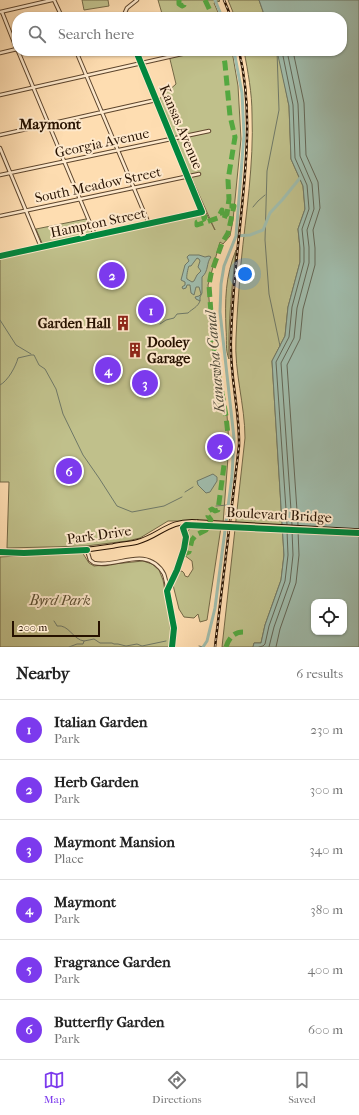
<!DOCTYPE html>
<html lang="en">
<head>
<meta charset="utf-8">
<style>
  body { margin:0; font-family:"IM FELL French Canon",serif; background:#f6f6f6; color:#222 }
  .controls { position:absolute; right:12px; bottom:12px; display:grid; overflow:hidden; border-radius:8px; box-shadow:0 1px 3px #0004 }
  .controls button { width:36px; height:36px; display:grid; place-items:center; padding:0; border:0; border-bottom:1px solid #e0e0e0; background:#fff; color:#222; font:20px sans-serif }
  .scale { position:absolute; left:12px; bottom:10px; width:88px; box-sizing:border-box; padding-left:4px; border:2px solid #261100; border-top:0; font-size:11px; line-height:14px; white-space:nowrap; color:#261100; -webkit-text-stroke:3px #fee9cc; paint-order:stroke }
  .you { position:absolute; left:245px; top:274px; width:14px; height:14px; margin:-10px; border:3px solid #fff; border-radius:50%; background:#1a73e8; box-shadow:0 0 0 6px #1a73e833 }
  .badge { display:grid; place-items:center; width:26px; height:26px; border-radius:50%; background:#7c3aed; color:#fff; font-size:13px; font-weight:700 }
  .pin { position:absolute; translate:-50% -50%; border:2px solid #fff; box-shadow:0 1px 4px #0006 }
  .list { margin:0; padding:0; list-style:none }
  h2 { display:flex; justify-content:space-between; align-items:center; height:52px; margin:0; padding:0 16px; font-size:17px }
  h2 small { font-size:13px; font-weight:400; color:#767676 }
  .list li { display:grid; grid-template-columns:26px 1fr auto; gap:12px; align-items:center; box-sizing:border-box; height:60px; padding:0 16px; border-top:1px solid #e0e0e0 }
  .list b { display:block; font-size:15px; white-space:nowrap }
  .list p { margin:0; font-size:13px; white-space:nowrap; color:#767676 }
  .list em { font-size:13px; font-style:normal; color:#767676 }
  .icon { flex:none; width:22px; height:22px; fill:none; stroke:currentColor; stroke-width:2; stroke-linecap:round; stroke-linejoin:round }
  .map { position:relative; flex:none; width:359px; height:647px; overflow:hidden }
  .search { position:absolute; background:#fff; box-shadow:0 1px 3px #0004; left:12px; right:12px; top:12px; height:44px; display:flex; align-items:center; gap:10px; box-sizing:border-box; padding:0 14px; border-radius:16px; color:#767676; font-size:15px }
  .sheet { height:412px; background:#fff }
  nav { display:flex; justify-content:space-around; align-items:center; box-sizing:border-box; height:56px; border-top:1px solid #e0e0e0; background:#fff; font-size:11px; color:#767676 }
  nav a { display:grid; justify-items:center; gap:2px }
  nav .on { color:#7c3aed }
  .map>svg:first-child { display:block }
</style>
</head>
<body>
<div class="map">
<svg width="359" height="647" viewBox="0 0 359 647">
  <rect width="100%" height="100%" fill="#feddb1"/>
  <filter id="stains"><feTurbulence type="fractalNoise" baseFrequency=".005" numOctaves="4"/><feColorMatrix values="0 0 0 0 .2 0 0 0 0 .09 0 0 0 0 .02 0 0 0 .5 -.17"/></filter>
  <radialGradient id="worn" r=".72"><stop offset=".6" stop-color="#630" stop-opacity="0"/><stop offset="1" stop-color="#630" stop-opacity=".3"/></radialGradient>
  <path fill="#c0c08b" stroke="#736846" d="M 82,0 L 108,0 L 109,6 L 84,10 Z
    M 158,0 L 219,0 L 220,1 L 214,3 L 220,17 L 163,17 Z
    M 228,0 L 259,0 L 265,17 L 235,17 Z
    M 168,51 L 232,51 L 238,86 L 241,139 L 233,220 L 230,236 L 223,244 L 220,242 L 208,285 L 213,354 L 227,415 L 229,444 L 223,524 L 192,521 L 168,521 L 140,538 L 127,541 L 86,546 L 7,548 L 9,482 L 0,482 L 0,257 L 204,209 L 215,230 L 157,101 L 176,84 Z
    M 244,51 L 277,51 L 279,55 L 289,106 L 291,159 L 303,186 L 305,209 L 298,229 L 300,248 L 300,262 L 288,307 L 285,336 L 272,361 L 284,555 L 281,580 L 265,625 L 261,643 L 254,643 L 253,647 L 222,647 L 245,438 C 245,405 234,372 236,338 C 237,313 239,288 241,263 C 246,213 254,164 252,114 C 252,93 248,72 244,51 Z
    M 86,219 L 92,232 L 91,235 L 44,245 L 42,243 L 36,229 Z
    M 236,250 C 232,286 228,323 229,359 C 225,350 227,339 226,329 C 225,300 225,277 236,250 Z
    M 192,526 L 221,527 L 207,620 L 200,622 L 198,614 L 194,618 L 184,617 L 179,609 L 173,585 L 178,572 L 182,571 L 184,573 L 185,576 L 188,577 L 193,569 L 192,561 L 184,555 L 187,532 Z
    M 82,552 L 89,563 L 94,566 L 143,561 L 152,564 L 159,570 L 163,580 L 170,618 L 171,647 L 0,647 L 0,557 Z"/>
  <path fill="#a0bcac" stroke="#6f7867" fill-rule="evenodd" d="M 259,0 L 359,0 L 359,647 L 253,647 L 254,643 L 261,643 L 265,625 L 281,580 L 284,555 L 272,361 L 285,336 L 288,307 L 300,262 L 300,248 L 298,229 L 305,209 L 303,186 L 291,159 L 289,106 L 277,51 L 342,51 L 342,17 L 265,17 ZM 314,602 L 344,602 L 344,632 L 314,632 Z
    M 189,255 L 199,255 L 205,257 L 209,256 L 211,257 C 206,263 209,271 202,277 L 202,293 L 200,297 L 200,301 L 196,299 L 195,297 L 199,296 L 201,294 L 199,287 L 196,287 L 194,295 L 191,293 L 190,285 L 187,285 L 186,288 L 183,289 L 182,287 L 185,285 L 185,282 L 181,280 L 185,265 L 189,261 L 187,257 ZM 197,258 L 199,259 L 200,261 L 198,267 L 201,271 L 197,275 L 194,281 L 192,282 L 187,279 C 186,277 188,268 189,266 L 191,266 Z
    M 213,474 L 217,477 L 217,481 L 210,492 L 206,493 L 198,485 L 197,481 Z"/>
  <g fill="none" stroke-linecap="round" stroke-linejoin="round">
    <path stroke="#636656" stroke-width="1" d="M 282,51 L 293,105 L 295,158 L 307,185 L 309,209 L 302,229 L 304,248 L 304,262 L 292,307 L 289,337 L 276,362 L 287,524
      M 287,51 L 298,104 L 300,156 L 312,184 L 314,209 L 307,230 L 309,247 L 309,263 L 297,308 L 294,338 L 281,363 L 292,525
      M 293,51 L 304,103 L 306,155 L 318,182 L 320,208 L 313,230 L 315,248 L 315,265 L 303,309 L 300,339 L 287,365 L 298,525
      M 259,647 L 263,646 L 265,644 L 269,626 L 285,581 L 288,555 L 287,530
      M 269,647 L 274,627 L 290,582 L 293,555 L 292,530
      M 276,647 L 280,629 L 296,583 L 299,555 L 298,530"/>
    <path stroke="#6f7867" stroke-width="1" d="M 277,51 L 279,110 L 267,171 L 265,240 L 269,294 L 280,346
      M 253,207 L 258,201 L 265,195
      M 0,320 L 16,345 L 31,354
      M 160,324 L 166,320 L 174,318 L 177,314 L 188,313 C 192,309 198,307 200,301
      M 0,385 C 8,381 16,366 18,358 L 31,355 L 34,355 L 39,365 L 45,369 L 56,389 L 63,414 L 83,455 L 99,478 L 117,506 L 132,512 L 164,506 L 182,497
      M 185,492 L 193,487
      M 216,506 L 228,505
      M 54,621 L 56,624 L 57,626 C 69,624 73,640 84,641
      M 199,646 L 203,647
      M 69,647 L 77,644 L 83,644 L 84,641 L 94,639 L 100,643 L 112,643 L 114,644 L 118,644 L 126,646 L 137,644 L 142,646 L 166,641"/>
    <path stroke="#a0bcac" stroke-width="3" d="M 215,0 L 222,17
      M 236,236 L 250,235 L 263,230 L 270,213 L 283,199 L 300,178
      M 203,647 L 207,641 L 215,608 L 232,476 L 234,438 L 220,312 L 221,284 L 224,266 L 236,236 L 244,135 L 242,93 L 234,51"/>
    <defs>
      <path id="street" d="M 54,0 L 62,17
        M 0,12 L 52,0
        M 2,12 L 17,50
        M 123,17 L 127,8 L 137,0
        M 162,17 L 165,16
        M 18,51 L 95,235
        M 76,51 L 149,224
        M 0,53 L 17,49
        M 0,95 L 195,51
        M 0,135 L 156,100
        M 0,148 L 41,247
        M 0,175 L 209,131
        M 0,216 L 199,174
        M 0,256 L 202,212 L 136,51
        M 87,550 L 90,560 L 94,563 C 110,567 127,557 143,559 C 152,560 160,566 164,574 C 166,580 167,586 168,592 C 171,610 175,629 172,647"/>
      <path id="primary" d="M 0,552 C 38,554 76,552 113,546 C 121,544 130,544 137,542 C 162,535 167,520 197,522"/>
    </defs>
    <use href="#street" stroke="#5c442c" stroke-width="4.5"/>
    <use href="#primary" stroke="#261100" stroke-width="5.5"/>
    <use href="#street" stroke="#fee9cc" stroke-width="2.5"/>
    <use href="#primary" stroke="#feddb1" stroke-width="3.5"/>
    <defs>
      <path id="rail" d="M 224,0 L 231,17
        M 215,647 L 239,446 C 240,410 229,374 231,338 C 232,300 236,263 240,226 C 246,167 253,109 239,51"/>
    </defs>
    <use href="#rail" stroke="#261100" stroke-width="2.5"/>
    <use href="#rail" stroke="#fee9cc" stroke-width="1" stroke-dasharray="3" stroke-linecap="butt"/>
    <defs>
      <path id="primary-bridge" d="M 197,522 L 359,531"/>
    </defs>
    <use href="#primary-bridge" stroke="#261100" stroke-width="5.5" stroke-linecap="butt"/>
    <use href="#primary-bridge" stroke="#feddb1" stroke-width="3.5"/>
    <path stroke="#53a840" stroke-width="5" stroke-dasharray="10 5" stroke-linecap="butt" d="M 179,0 L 179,4 L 182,6 L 184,5 L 185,0
      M 205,0 L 213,17
      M 201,213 L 205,217 L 204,219 L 197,222 L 197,225 L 218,218 L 222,210 L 223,218 L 224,219 L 225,216 L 227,214 L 229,199 L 228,180 L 235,137 L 230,116 L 225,64 L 223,51
      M 184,557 L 184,554 L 189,552 L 192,540 L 196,535 L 206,530 L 211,520 L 208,516 L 209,511 L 212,509 L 215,511 L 218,510 L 227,443 L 228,435 L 226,416 L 213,342 L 209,285 L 211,274 L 222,243 L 228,233 L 234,206 L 228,206
      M 226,647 C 229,638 234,632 243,632"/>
    <defs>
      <path id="cycleway" d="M 0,256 L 202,212 L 136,51
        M 0,552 L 24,553 L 87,550
        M 172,647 L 174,628 L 167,591 L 177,570 L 184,549 L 186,537 L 183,528 L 186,525 L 359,533"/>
    </defs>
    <use href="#cycleway" stroke="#fee9cc" stroke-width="8"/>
    <use href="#cycleway" stroke="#00873e" stroke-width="6"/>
  </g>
  <defs>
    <symbol id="building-bare" viewBox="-9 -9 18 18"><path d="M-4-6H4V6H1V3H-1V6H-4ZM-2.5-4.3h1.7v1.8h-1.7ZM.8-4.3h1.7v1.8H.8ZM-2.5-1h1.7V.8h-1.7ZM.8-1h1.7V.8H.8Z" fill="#8f2418" stroke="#fee9cc" stroke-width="2.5" paint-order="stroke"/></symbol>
  </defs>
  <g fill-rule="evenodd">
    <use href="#building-bare" x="112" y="312" width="22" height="22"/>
    <use href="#building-bare" x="124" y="339" width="22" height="22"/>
  </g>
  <g text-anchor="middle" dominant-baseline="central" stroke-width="4" stroke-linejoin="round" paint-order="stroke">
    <g font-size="14" fill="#261100" stroke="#fee9cc">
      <text transform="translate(181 127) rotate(67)">Kansas Avenue</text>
      <text transform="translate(102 143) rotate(-12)">Georgia Avenue</text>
      <text transform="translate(98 185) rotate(-12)">South Meadow Street</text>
      <text transform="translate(98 223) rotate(-12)">Hampton Street</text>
      <text transform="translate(279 515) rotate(3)">Boulevard Bridge</text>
      <text transform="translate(99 535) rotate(-8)">Park Drive</text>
    </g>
    <g font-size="14" font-weight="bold" fill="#261100" stroke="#fee9cc" text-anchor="end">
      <text x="111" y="323">Garden Hall</text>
      <text x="147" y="342" text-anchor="start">Dooley<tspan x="147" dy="16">Garage</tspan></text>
    </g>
    <g font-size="14" font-style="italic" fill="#5c4e31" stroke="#fee9cc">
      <text x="60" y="600">Byrd Park</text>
    </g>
    <g font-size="15" font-weight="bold" fill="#261100" stroke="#fee9cc">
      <text x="50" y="124">Maymont</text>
    </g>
    <g font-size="15" font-style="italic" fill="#514d3c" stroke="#fee9cc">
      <text transform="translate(215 362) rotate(-95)">Kanawha Canal</text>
    </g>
  </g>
  <rect width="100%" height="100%" filter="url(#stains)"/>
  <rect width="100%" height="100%" fill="url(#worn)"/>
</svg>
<div class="controls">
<button><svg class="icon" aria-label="locate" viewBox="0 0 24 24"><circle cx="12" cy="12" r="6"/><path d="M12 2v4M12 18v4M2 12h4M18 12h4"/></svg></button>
</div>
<div class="scale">200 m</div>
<div class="you"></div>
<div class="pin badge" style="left:151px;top:310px">1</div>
<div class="pin badge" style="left:112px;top:275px">2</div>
<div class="pin badge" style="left:145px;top:383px">3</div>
<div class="pin badge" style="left:108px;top:370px">4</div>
<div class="pin badge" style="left:220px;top:447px">5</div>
<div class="pin badge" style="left:69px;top:471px">6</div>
<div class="search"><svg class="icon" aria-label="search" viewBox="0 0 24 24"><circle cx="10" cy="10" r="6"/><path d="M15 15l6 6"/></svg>Search here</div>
</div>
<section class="sheet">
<h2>Nearby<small>6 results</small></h2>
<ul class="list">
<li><span class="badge">1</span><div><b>Italian Garden</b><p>Park</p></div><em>230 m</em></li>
<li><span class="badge">2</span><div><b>Herb Garden</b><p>Park</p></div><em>300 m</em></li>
<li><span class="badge">3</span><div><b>Maymont Mansion</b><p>Place</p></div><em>340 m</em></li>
<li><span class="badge">4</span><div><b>Maymont</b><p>Park</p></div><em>380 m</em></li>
<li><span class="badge">5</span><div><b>Fragrance Garden</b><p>Park</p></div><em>400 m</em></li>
<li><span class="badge">6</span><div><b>Butterfly Garden</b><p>Park</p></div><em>600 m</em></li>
</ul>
</section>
<nav>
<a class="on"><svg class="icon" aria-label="map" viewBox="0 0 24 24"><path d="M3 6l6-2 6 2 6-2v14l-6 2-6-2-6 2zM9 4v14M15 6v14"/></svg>Map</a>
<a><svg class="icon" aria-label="directions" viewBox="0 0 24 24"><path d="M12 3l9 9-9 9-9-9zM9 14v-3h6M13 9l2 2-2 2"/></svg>Directions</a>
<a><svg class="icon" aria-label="saved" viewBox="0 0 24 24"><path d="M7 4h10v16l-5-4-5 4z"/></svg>Saved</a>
</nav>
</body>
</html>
